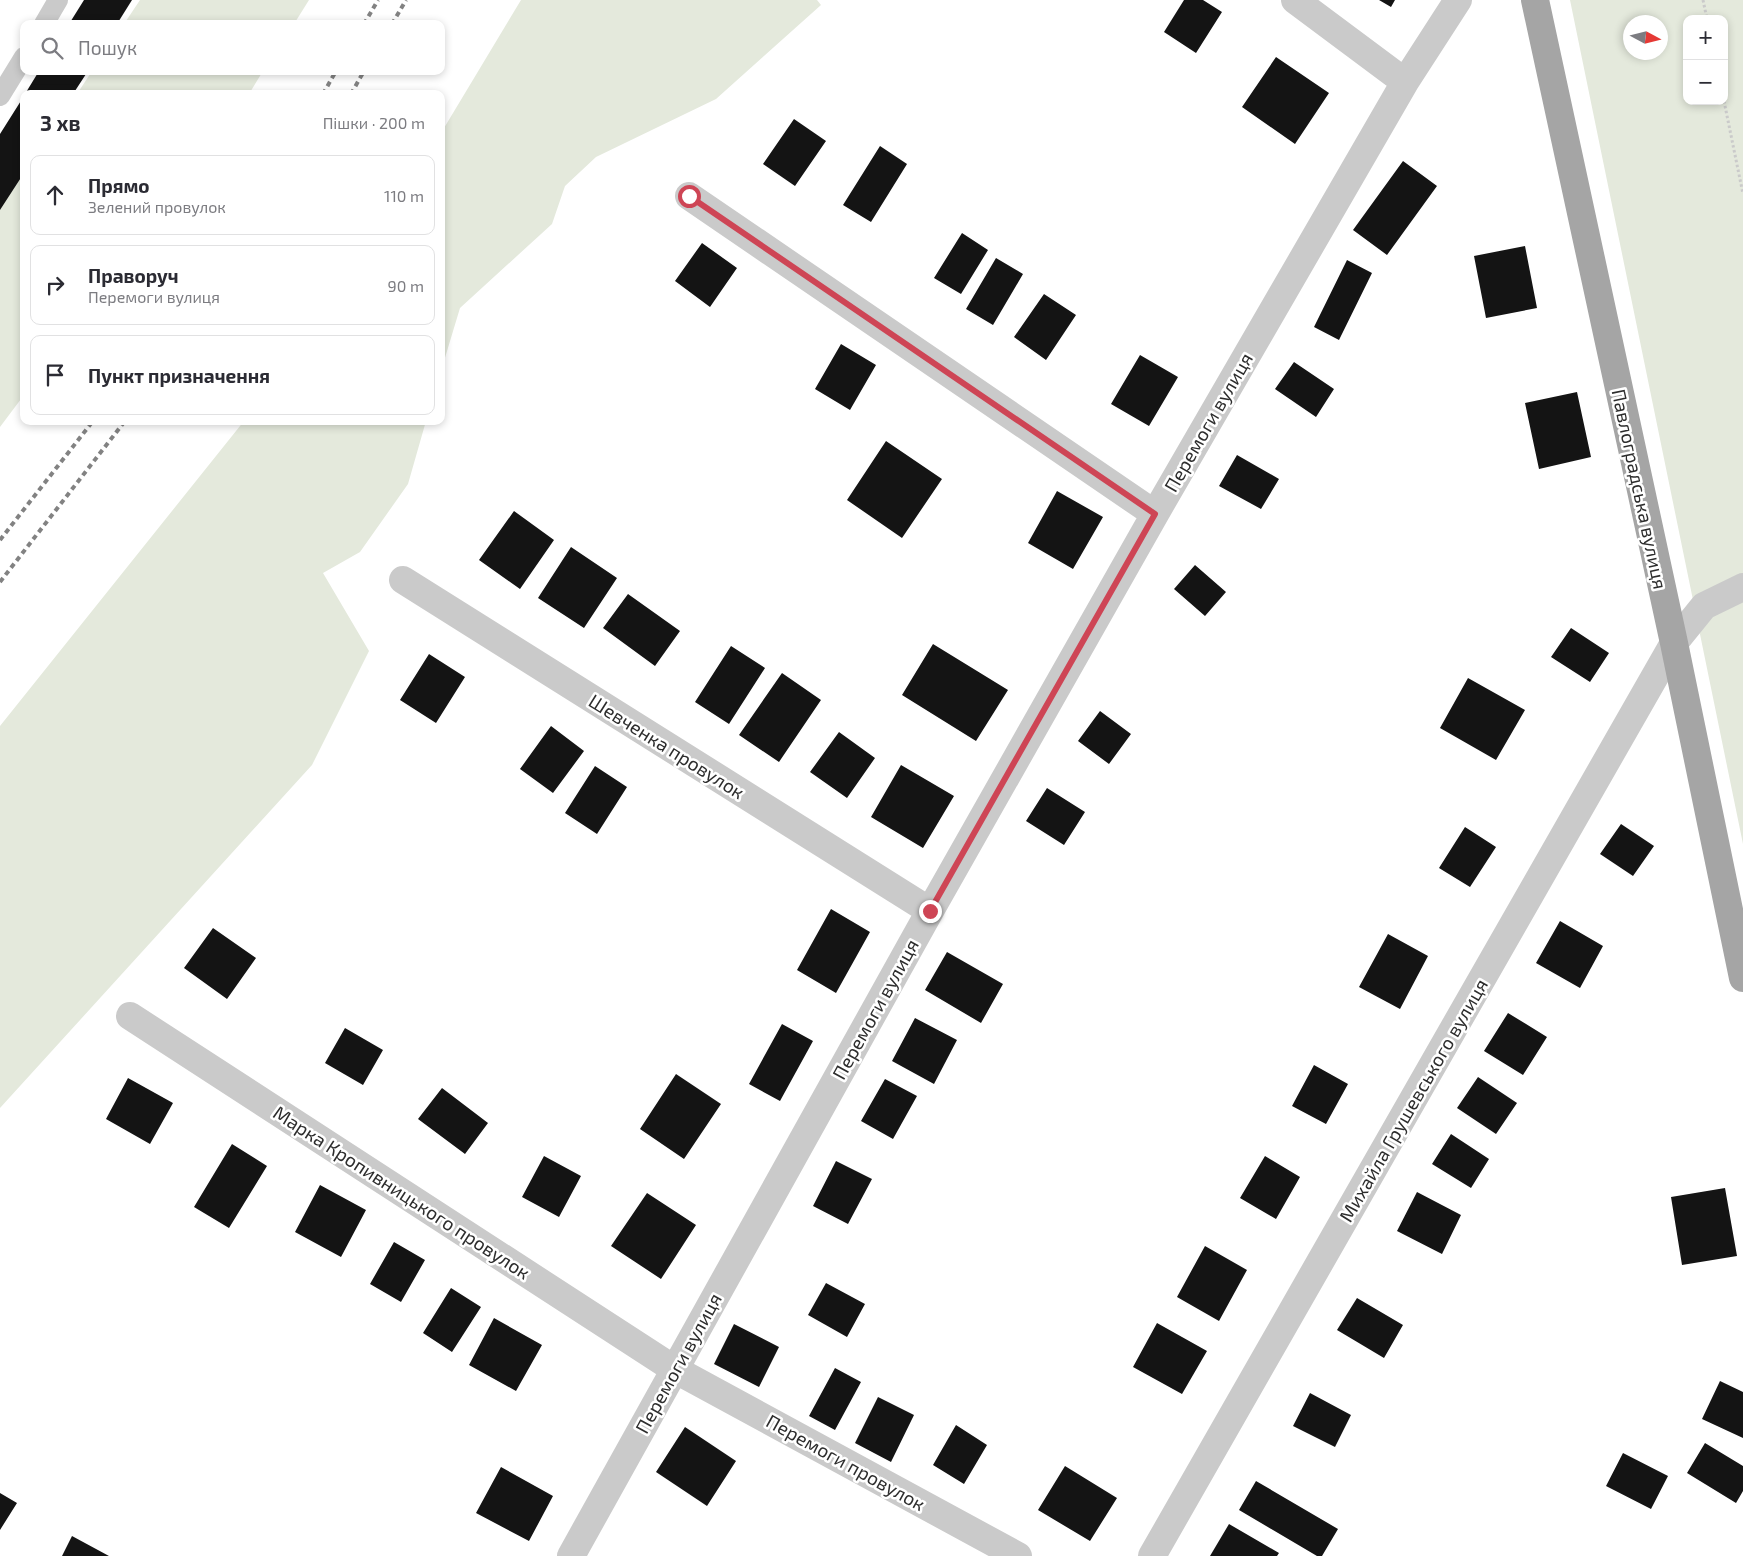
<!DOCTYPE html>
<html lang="uk">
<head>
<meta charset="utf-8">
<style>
  body { margin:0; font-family:"Exo 2",sans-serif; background:#f2f2f3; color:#2b2b33 }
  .controls { position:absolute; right:15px; top:15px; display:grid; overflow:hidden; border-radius:10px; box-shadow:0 2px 8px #0003 }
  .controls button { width:45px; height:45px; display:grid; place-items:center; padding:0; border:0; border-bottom:1px solid #e1e1e2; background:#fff; color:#2b2b33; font:25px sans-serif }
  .compass { position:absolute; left:1623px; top:15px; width:45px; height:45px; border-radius:50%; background:#fff; box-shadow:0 2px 8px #0003; rotate:97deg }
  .stop { position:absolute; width:15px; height:15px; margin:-11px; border:4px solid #ce4555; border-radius:50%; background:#fff }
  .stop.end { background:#ce4555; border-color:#fff; box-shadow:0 1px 5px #0008 }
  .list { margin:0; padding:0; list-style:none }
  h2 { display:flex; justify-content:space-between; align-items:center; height:65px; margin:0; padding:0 20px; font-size:21px }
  h2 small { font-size:16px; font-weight:400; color:#7c7c81 }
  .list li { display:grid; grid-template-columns:32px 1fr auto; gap:15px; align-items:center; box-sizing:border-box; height:80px; margin:0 10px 10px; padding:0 10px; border:1px solid #e1e1e2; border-radius:10px }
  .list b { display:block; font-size:19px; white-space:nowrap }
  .list p { margin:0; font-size:16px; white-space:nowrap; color:#7c7c81 }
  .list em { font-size:16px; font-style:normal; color:#7c7c81 }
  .icon { flex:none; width:28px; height:28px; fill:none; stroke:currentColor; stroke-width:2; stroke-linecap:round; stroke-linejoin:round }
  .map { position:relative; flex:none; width:1743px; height:1556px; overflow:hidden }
  .search { position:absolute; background:#fff; box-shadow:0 2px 8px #0003; left:20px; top:20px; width:425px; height:55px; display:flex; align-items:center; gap:12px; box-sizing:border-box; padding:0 18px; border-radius:10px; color:#7c7c81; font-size:19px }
  .panel { position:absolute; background:#fff; box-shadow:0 2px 8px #0003; left:20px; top:90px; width:425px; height:335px; border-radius:10px }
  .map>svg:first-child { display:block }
</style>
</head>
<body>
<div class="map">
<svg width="1743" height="1556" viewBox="0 0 1743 1556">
  <rect width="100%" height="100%" fill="#fff"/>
  <path fill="#e4e9dc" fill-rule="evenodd" d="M 140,0 L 309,0 L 294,24 L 124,24 Z
    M 521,0 L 817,0 L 821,5 L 716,99 L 596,157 L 565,186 L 552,224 L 460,308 L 441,371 L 441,133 Z
    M 1570,0 L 1743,0 L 1743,844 ZM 1687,19 L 1724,19 L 1724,101 L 1687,101 ZM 1630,22 L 1660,22 L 1660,52 L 1630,52 Z
    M 92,71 L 263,71 L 249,94 L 77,94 Z
    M 24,172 L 24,395 L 0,427 L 0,207 Z
    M 244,421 L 426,421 L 408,484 L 360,552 L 323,573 L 369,651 L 312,765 L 0,1108 L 0,726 Z"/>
  <path fill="#141414" d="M 84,0 L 132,0 L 117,24 L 69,24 Z
    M 1184,0 L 1203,0 L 1222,12 L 1196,53 L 1164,32 Z
    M 1379,0 L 1395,0 L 1391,7 Z
    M 1276,57 L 1329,93 L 1295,144 L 1242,107 Z
    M 39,71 L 88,71 L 73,94 L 25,94 Z
    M 24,96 L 24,173 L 0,210 L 0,134 Z
    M 794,119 L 826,141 L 795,186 L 763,164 Z
    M 880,146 L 907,164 L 871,222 L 843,205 Z
    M 1403,161 L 1437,186 L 1387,255 L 1353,230 Z
    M 962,233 L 988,250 L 961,294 L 934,278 Z
    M 702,243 L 737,268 L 710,307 L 675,281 Z
    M 1525,246 L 1537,308 L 1486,318 L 1474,256 Z
    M 996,258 L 1023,274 L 993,325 L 966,309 Z
    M 1347,260 L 1372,273 L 1339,340 L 1314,327 Z
    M 1044,294 L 1076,315 L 1046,360 L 1014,337 Z
    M 841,344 L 876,365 L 850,410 L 815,389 Z
    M 1140,355 L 1178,377 L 1149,426 L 1111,404 Z
    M 1294,362 L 1334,389 L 1316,417 L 1275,389 Z
    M 1577,392 L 1591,457 L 1539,469 L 1525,403 Z
    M 886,441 L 942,479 L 902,538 L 847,500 Z
    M 1237,455 L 1279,479 L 1261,509 L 1219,486 Z
    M 1057,491 L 1103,517 L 1073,569 L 1028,543 Z
    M 514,511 L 554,540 L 520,589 L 479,560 Z
    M 571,547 L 617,578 L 584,628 L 538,598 Z
    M 1195,565 L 1226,592 L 1205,616 L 1174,589 Z
    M 628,594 L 680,631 L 655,666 L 603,628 Z
    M 1571,628 L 1609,653 L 1590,682 L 1551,657 Z
    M 933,644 L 1008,690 L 976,741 L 902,695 Z
    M 731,646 L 765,668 L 729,724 L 695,702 Z
    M 429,654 L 465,677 L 436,723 L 400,700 Z
    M 782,673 L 821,700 L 779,762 L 739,735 Z
    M 1468,678 L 1525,710 L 1496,760 L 1440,728 Z
    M 1100,711 L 1131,734 L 1109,764 L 1078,741 Z
    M 551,726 L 584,751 L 553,793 L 520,769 Z
    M 839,732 L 875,758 L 847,798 L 810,772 Z
    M 901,765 L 954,796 L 923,848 L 871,817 Z
    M 595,766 L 627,787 L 597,834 L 565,813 Z
    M 1047,788 L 1085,812 L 1064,845 L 1026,821 Z
    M 1621,824 L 1654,846 L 1633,876 L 1600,854 Z
    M 1465,827 L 1496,847 L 1470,887 L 1439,868 Z
    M 831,909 L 870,932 L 836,993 L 797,970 Z
    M 1560,921 L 1603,946 L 1580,988 L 1536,963 Z
    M 213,928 L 256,958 L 227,999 L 184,968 Z
    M 1388,934 L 1428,956 L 1400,1009 L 1359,987 Z
    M 947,952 L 1003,984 L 981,1023 L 925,990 Z
    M 1508,1013 L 1547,1037 L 1523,1075 L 1484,1051 Z
    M 915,1018 L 957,1040 L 934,1084 L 892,1061 Z
    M 782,1024 L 813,1041 L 780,1101 L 749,1084 Z
    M 345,1028 L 383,1050 L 363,1085 L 325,1063 Z
    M 1314,1065 L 1348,1084 L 1326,1124 L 1292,1106 Z
    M 676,1074 L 721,1104 L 684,1159 L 640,1129 Z
    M 1478,1077 L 1517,1103 L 1496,1134 L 1457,1108 Z
    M 128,1078 L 173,1103 L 150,1144 L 106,1119 Z
    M 885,1079 L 917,1096 L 893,1139 L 861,1121 Z
    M 442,1088 L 488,1123 L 465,1154 L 418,1119 Z
    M 1451,1134 L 1489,1159 L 1471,1188 L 1432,1164 Z
    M 232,1144 L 267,1166 L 229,1228 L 194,1207 Z
    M 544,1156 L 581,1176 L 559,1217 L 522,1197 Z
    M 1265,1156 L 1300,1177 L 1276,1219 L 1240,1198 Z
    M 836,1161 L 872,1179 L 848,1224 L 813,1206 Z
    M 320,1185 L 366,1210 L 341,1257 L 295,1232 Z
    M 1725,1188 L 1737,1256 L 1682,1265 L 1671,1197 Z
    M 1417,1192 L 1461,1215 L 1442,1254 L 1397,1231 Z
    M 647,1193 L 696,1225 L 661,1279 L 611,1246 Z
    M 394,1242 L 425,1260 L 401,1302 L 370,1284 Z
    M 1205,1246 L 1247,1270 L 1219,1321 L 1177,1297 Z
    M 826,1283 L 865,1304 L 847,1337 L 808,1315 Z
    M 451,1288 L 481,1307 L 452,1352 L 423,1333 Z
    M 1357,1298 L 1403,1325 L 1384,1358 L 1337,1330 Z
    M 494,1318 L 542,1345 L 516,1391 L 469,1365 Z
    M 1157,1323 L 1207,1351 L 1182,1394 L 1133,1367 Z
    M 734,1324 L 779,1347 L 759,1387 L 714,1364 Z
    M 835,1368 L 861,1382 L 835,1430 L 809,1416 Z
    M 1720,1381 L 1743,1392 L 1743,1438 L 1702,1419 Z
    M 1310,1393 L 1351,1415 L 1335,1447 L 1293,1426 Z
    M 878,1397 L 914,1415 L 891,1462 L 855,1443 Z
    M 956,1425 L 987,1445 L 964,1484 L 933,1465 Z
    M 685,1427 L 736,1461 L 707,1506 L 656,1472 Z
    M 1705,1443 L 1743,1466 L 1743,1491 L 1736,1503 L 1687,1473 Z
    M 1623,1453 L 1668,1476 L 1651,1509 L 1606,1486 Z
    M 1065,1466 L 1117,1498 L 1090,1541 L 1038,1510 Z
    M 501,1467 L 553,1496 L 529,1541 L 476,1513 Z
    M 1256,1481 L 1338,1529 L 1322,1556 L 1317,1556 L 1239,1510 Z
    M 0,1493 L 17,1503 L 0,1530 Z
    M 1229,1524 L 1279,1553 L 1277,1556 L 1210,1556 Z
    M 72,1536 L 109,1556 L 62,1556 Z"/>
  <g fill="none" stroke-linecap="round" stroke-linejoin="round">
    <path stroke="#cacaca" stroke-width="3" stroke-dasharray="2.5 2.5" stroke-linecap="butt" d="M 1703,0 L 1707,19
      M 1724,101 L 1743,194"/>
    <path stroke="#cacaca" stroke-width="20" d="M 44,24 L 58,0
      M 0,96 L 24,57"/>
    <path stroke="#cacaca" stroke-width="28" d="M 1295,0 L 1405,82
      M 689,196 L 1155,514
      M 403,580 L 930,911
      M 130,1016 L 674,1369 L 1018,1556
      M 571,1556 L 930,911 L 1155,514 L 1405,82 L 1458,0
      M 1152,1556 L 1674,643 L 1704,606 L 1743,587"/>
    <path stroke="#a5a5a5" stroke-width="28" d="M 1535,0 L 1674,643 L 1743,978"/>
    <path stroke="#828282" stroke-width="4" stroke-dasharray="5 4" stroke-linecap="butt" d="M 364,24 L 378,0
      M 392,24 L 406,0
      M 323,94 L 336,71
      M 351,94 L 364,71
      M 0,540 L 93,421
      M 0,582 L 125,421"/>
  </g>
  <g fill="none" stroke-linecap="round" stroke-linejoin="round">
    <path stroke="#ce4555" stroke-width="6" d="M 689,196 L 1155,514 L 930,911"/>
  </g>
  <g text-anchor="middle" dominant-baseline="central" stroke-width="5" stroke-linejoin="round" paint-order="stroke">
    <g font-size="19" fill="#2d2d2d" stroke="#fff">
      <text transform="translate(1208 422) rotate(-60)">Перемоги вулиця</text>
      <text transform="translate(1640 489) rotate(78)">Павлоградська вулиця</text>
      <text transform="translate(667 746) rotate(32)">Шевченка провулок</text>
      <text transform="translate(875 1009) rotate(-61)">Перемоги вулиця</text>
      <text transform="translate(1413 1100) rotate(-60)">Михайла Грушевського вулиця</text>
      <text transform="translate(402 1192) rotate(33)">Марка Кропивницького провулок</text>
      <text transform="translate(678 1363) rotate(-61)">Перемоги вулиця</text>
      <text transform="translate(846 1462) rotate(29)">Перемоги провулок</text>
    </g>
  </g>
</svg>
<div class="controls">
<button>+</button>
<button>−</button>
</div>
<svg class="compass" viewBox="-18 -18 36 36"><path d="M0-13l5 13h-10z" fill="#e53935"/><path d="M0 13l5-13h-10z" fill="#7c7c81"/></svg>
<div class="stop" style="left:689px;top:196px"></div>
<div class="stop end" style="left:930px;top:911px"></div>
<div class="search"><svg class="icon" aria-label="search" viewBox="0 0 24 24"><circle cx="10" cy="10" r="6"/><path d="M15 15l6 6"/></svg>Пошук</div>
<section class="panel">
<h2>3 хв<small>Пішки · 200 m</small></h2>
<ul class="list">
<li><svg class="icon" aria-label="ahead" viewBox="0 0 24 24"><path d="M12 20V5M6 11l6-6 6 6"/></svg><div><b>Прямо</b><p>Зелений провулок</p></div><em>110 m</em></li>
<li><svg class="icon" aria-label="right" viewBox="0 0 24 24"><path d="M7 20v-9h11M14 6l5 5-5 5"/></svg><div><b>Праворуч</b><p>Перемоги вулиця</p></div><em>90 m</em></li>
<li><svg class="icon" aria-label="arrive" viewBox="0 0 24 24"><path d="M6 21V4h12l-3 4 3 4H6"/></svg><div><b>Пункт призначення</b></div></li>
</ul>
</section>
</div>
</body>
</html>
